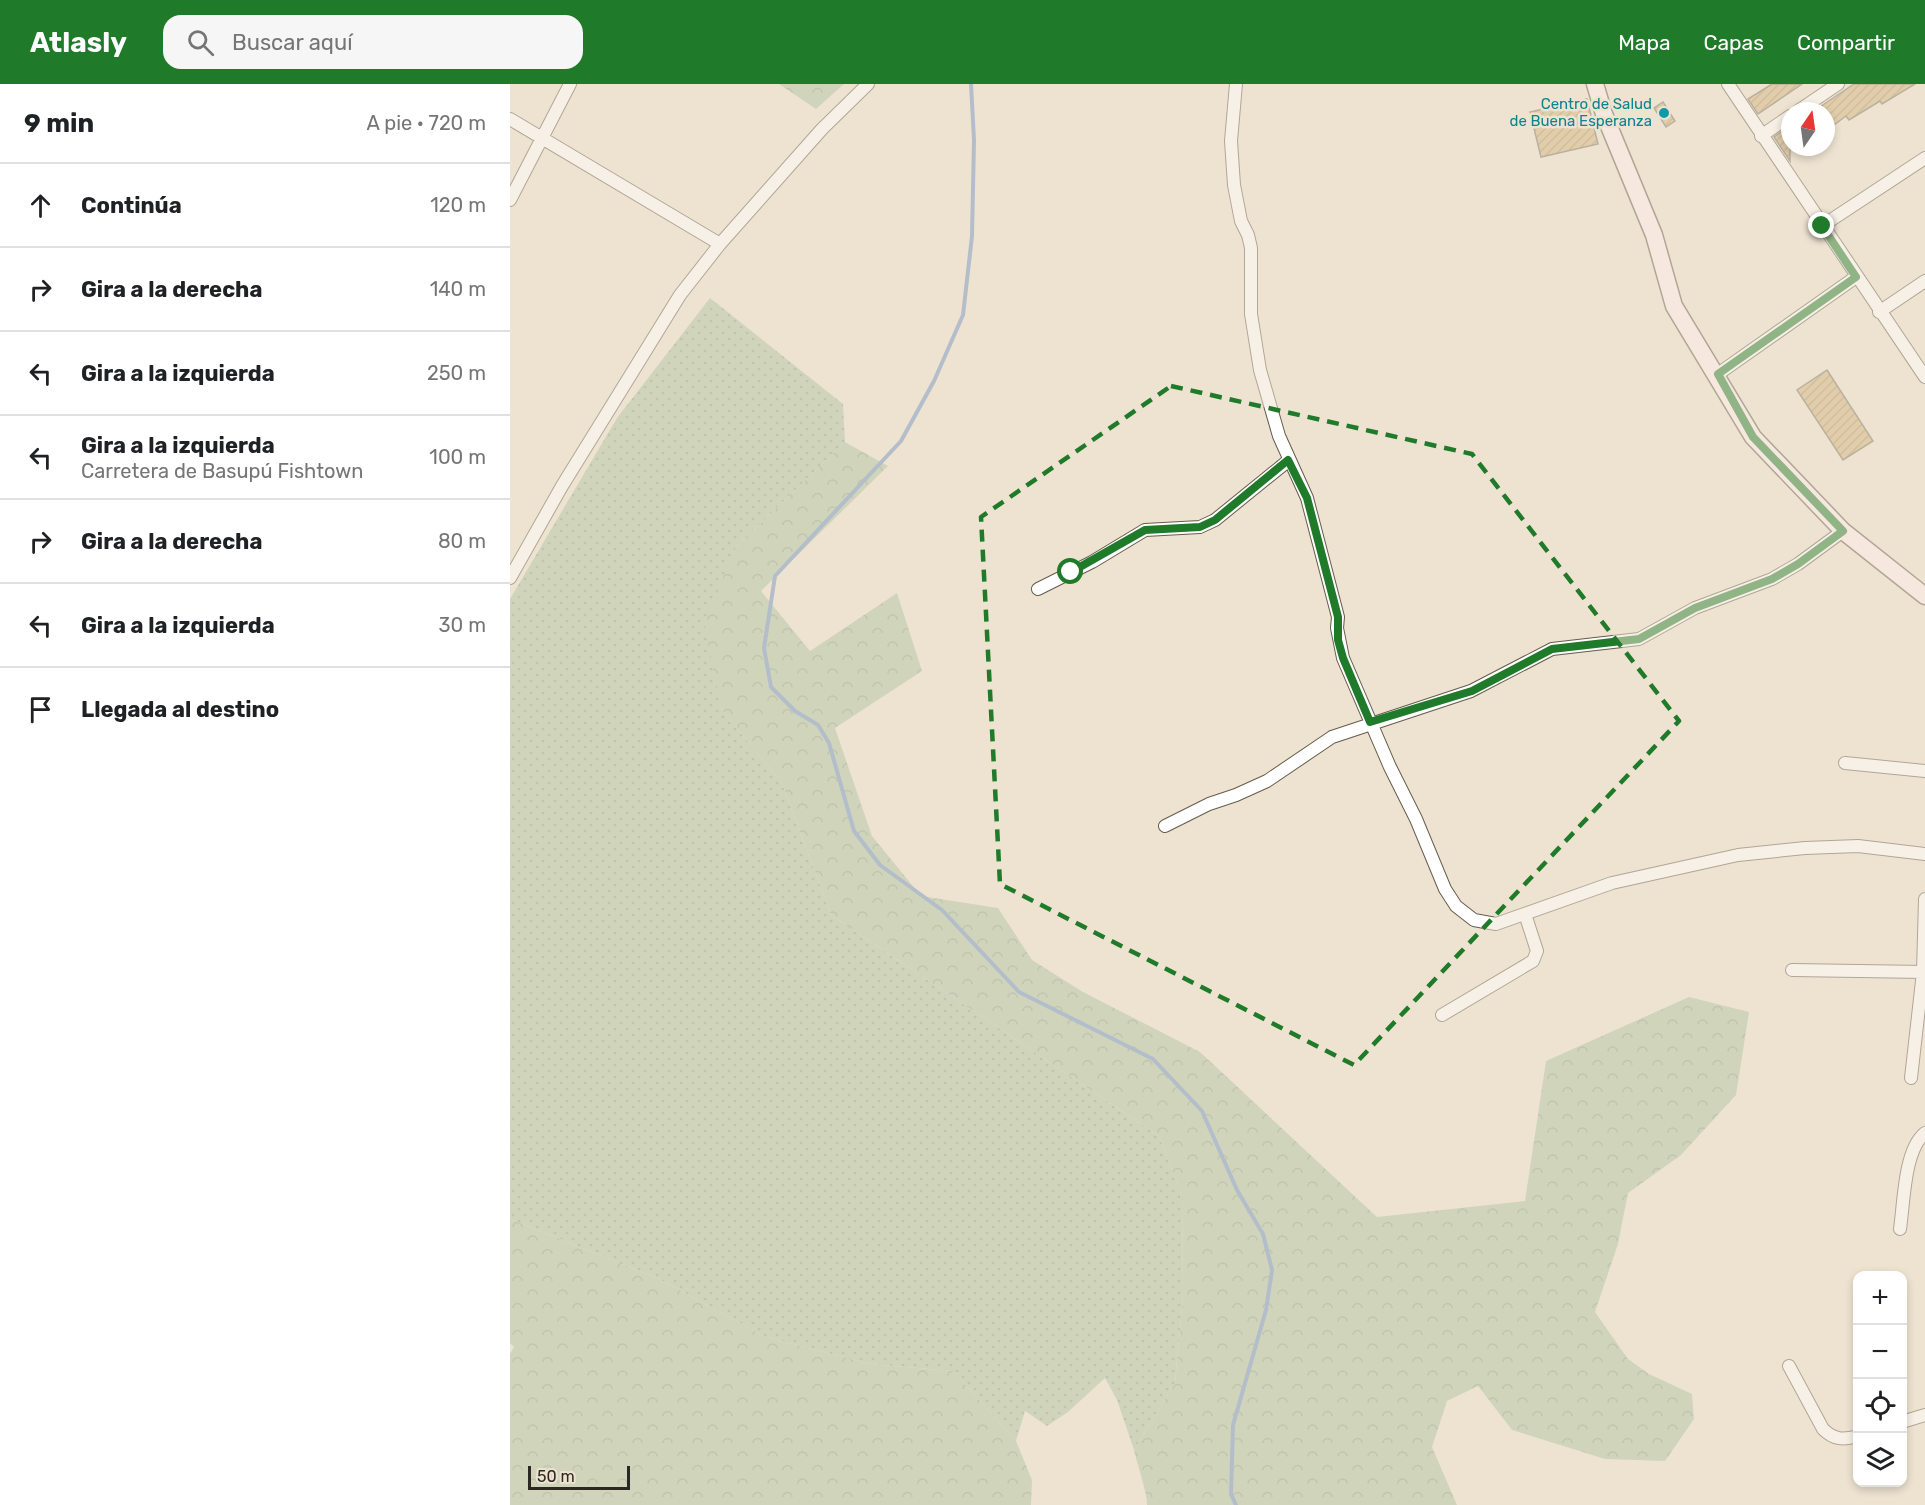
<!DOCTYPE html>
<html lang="es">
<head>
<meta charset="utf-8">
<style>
  body { margin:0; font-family:Rubik,sans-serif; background:#f6f6f6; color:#202124 }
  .controls { position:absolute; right:18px; bottom:18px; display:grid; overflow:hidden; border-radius:12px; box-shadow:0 3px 9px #0003 }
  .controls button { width:54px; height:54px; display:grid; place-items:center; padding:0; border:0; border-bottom:2px solid #e0e0e0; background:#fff; color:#202124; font:30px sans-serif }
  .compass { position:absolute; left:1271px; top:18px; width:54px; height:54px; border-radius:50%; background:#fff; box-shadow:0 3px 9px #0003; rotate:13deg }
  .scale { position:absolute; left:18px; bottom:15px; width:102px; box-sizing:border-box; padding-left:6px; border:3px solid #2b2721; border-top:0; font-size:16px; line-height:21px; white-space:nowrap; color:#2b2721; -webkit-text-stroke:4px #eee3d1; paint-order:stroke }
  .stop { position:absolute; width:18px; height:18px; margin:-14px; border:4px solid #1f7a2a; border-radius:50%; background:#fff }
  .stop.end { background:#1f7a2a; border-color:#fff; box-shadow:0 2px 6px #0008 }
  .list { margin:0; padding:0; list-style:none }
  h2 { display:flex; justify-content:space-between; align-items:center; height:78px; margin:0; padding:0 24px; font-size:26px }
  h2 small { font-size:20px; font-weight:400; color:#757577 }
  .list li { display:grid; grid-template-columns:39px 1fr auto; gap:18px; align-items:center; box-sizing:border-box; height:84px; padding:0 24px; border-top:2px solid #e0e0e0 }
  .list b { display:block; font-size:22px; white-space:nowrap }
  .list p { margin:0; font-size:20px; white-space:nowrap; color:#757577 }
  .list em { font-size:20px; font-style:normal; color:#757577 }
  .icon { flex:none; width:33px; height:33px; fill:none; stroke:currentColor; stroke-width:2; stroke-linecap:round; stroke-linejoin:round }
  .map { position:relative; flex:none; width:1415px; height:1421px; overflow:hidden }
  header { display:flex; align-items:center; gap:36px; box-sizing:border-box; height:84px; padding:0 30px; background:#1f7a2a; color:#fff }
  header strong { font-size:28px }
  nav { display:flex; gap:33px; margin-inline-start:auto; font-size:21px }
  .search { width:420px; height:54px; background:#f6f6f6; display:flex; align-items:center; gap:15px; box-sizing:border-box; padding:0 21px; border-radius:18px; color:#757577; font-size:22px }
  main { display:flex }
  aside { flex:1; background:#fff }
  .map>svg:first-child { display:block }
</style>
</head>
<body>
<header>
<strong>Atlasly</strong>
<div class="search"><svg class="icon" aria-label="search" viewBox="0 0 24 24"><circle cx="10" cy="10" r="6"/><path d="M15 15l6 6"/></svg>Buscar aquí</div>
<nav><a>Mapa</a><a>Capas</a><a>Compartir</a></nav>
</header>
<main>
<aside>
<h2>9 min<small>A pie · 720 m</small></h2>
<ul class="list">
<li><svg class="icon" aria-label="ahead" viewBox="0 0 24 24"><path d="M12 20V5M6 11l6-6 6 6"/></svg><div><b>Continúa</b></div><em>120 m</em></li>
<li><svg class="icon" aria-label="right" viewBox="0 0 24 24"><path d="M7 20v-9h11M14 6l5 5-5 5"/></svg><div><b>Gira a la derecha</b></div><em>140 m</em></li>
<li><svg class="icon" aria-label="left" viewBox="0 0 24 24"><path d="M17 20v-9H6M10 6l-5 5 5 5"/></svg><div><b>Gira a la izquierda</b></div><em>250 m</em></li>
<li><svg class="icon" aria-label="left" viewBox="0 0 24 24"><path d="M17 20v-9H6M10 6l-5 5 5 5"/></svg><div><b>Gira a la izquierda</b><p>Carretera de Basupú Fishtown</p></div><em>100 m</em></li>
<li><svg class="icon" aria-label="right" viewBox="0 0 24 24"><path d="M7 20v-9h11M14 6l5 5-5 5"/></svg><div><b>Gira a la derecha</b></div><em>80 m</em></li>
<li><svg class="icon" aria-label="left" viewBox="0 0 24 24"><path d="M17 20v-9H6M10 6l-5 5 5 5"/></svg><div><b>Gira a la izquierda</b></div><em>30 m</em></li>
<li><svg class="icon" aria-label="arrive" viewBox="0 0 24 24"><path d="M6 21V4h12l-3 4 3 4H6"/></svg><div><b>Llegada al destino</b></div></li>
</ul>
</aside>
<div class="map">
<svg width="1415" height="1421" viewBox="0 0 1415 1421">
  <defs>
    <pattern id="grass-dots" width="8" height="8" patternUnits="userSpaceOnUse" patternTransform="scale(1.5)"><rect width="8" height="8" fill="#a9c2a1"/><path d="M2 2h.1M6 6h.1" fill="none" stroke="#8a9e83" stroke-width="1.8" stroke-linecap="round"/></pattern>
    <pattern id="forest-crowns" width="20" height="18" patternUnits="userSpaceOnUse" patternTransform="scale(1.5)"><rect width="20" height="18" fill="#a9c2a1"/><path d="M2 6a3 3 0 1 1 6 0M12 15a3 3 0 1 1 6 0" fill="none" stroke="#8a9e83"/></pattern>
    <pattern id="building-hatch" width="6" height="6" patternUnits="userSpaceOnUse" patternTransform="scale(1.5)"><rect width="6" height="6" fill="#d1b178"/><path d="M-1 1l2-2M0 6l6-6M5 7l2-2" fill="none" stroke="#aa9062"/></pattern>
  </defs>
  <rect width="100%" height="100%" fill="#eee3d1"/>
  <path fill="url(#grass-dots)" d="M 200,214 L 333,320 L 335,358 L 226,463 L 211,625 L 272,699 L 321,831 L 649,1052 L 672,1111 L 673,1211 L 665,1299 L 624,1366 L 607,1316 L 595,1294 L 558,1328 L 537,1342 L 515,1327 L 506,1357 L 443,1287 L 360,1280 L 256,1253 L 149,1195 L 0,1135 L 0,515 L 107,334 Z"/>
  <path fill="url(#forest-crowns)" d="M 269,0 L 334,0 L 306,25 Z
    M 335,358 L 378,382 L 251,507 L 300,567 L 387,509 L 412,587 L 325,644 L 362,752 L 411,812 L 488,824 L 522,876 L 573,908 L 690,968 L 867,1133 L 1015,1117 L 1036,977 L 1179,913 L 1239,928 L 1226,1011 L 1171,1071 L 1118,1109 L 1108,1160 L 1085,1228 L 1118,1275 L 1139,1290 L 1182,1310 L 1184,1335 L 1155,1377 L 1095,1375 L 1002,1346 L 968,1302 L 937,1317 L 922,1363 L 947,1421 L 637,1421 C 638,1412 627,1379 624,1366 L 665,1299 L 673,1211 L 672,1111 L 649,1052 L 321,831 L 272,699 L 211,625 L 194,539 L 226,463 Z
    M 0,1135 L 149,1195 L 256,1253 L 360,1280 L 443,1287 L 506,1357 L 522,1396 L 521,1421 L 0,1421 L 0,1270 L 4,1263 L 0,1259 Z"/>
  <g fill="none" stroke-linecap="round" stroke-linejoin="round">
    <path stroke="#6c90c0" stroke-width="4" d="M 461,0 L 464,56 L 462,152 L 453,231 L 424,297 L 391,357 L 265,492 L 254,564 L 261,603 L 285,627 L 308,641 L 319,659 L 344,747 L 370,781 L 432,826 L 509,908 L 643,975 L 692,1027 L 727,1106 L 753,1150 L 762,1186 L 756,1226 L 723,1341 L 721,1410 L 726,1421"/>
  </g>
  <path fill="url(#building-hatch)" stroke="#7c7363" stroke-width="1.5" d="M 1262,0 L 1292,0 L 1248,30 L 1238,15 Z
    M 1344,0 L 1405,0 L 1372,20 L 1370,17 L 1339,36 L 1336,32 L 1316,47 L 1316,27 L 1304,27 Z
    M 1077,15 L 1088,60 L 1031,73 L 1020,28 Z
    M 1153,18 L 1165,37 L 1156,43 L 1144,24 Z
    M 1280,42 L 1280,77 L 1264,53 Z
    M 1317,286 L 1363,357 L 1333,376 L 1287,306 Z"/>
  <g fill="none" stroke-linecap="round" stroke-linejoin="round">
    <defs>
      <path id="street" d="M 726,0 L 721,57 L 724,101 L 731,137 L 738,151 L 741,164 L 741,230 L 750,286 L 769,352 L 797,414 L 828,533 L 827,544 L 833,574 L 880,683 L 906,735 L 935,805 L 946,822 L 964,836 L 986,840 L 1102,799 L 1228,771 L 1295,764 L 1348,762 L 1415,770
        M 1218,0 L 1415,293
        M 1288,27 L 1328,0
        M 0,35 L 210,160
        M 1251,52 L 1280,32
        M 0,116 L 60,0
        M 1312,142 L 1415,74
        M 1369,228 L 1415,197
        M 1208,290 L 1346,193
        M 0,494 L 52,402 L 170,211 L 210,160 L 312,45 L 358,0
        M 528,505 L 582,478 L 635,446 L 690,443 L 705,436 L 779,376
        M 1335,679 L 1415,687
        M 655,742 L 699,720 L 726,711 L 757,697 L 822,653 L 961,607 L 1042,565 L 1129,555 L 1185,524 L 1262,495 L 1288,480 L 1333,447
        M 1282,886 L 1415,888
        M 932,931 L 1023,877 L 1027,867 L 1015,830
        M 1401,994 L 1413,888 L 1415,815
        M 1390,1145 C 1394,1118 1394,1066 1415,1049
        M 1279,1282 L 1313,1345 C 1324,1356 1333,1356 1348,1352
        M 1392,1338 L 1415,1331"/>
      <path id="secondary" d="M 1085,0 L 1094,30 L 1144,151 L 1164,222 L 1243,353 L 1333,447 L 1415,512"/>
    </defs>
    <use href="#street" stroke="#655c4c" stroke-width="14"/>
    <use href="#secondary" stroke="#655c4c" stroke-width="19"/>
    <use href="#street" stroke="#fff" stroke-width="12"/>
    <use href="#secondary" stroke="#feedee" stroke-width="16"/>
  </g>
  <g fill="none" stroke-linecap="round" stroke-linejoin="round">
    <path stroke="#1f7a2a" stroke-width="8" d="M 561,488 L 635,446 L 690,443 L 705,436 L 778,376 L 797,414 L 828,533 L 828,556 L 833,574 L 860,638 L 962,607 L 1042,565 L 1129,555 L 1185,524 L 1262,495 L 1288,480 L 1333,447 L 1243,353 L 1208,290 L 1346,193 L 1312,142"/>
  </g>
  <path d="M0 0H1415V1421H0ZM 661,302 L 962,370 L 1169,637 L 844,981 L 490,800 L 471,433 Z" fill="#eee3d1" fill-opacity=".55" fill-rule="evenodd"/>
  <path fill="none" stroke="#1f7a2a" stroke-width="4.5" stroke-dasharray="12 8" stroke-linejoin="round" d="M 661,302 L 962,370 L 1169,637 L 844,981 L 490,800 L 471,433 Z"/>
  <circle fill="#0f9aa8" stroke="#eee3d1" stroke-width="2" cx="1154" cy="29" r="6"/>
  <g text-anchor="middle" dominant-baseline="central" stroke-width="5" stroke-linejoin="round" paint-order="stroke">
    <g font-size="15" fill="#0d838f" stroke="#eee3d1" text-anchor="end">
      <text x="1142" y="20">Centro de Salud<tspan x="1142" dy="17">de Buena Esperanza</tspan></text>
    </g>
  </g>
</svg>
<div class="controls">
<button>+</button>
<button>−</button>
<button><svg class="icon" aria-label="locate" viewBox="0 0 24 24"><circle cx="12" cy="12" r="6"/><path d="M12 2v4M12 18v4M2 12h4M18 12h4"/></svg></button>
<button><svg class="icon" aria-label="layers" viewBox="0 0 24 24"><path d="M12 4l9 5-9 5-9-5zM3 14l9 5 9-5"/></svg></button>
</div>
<svg class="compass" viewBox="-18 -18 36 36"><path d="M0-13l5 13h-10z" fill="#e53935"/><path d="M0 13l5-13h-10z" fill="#757577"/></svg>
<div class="scale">50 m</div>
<div class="stop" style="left:561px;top:488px"></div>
<div class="stop end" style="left:1312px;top:142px"></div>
</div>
</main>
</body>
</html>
